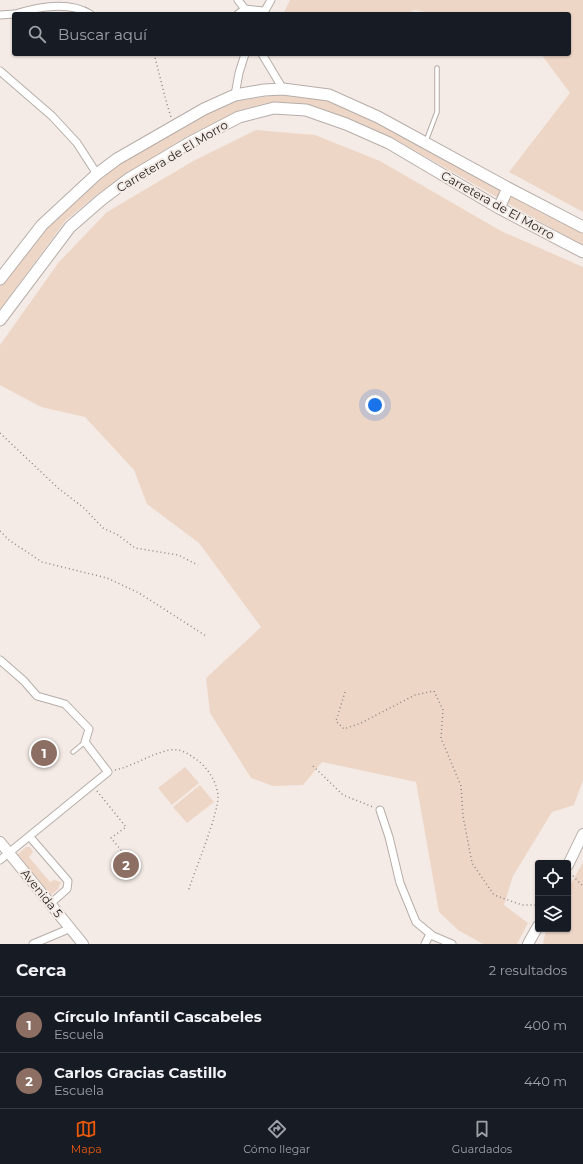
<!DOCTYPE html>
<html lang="es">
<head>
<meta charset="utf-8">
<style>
  body { margin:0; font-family:Montserrat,sans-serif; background:#20242c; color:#f1f3f6 }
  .controls { position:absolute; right:12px; bottom:12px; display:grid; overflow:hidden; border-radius:4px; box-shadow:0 1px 3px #0004 }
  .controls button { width:36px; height:36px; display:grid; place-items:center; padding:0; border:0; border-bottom:1px solid #363941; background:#171b24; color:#f1f3f6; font:20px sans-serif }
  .you { position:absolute; left:375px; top:405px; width:14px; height:14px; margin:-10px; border:3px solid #fff; border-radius:50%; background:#1a73e8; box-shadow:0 0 0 6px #1a73e833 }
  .badge { display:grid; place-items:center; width:26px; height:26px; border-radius:50%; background:#ea580c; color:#fff; font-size:13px; font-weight:700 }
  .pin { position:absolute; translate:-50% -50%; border:2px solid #fff; box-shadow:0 1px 4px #0006 }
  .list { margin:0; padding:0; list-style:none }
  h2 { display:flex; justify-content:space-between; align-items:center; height:52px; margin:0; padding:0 16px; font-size:17px }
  h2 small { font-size:13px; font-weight:400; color:#9ea1a6 }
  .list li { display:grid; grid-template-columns:26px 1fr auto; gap:12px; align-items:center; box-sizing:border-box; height:56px; padding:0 16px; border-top:1px solid #363941 }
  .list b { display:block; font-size:15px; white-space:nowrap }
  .list p { margin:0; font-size:13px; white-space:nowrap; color:#9ea1a6 }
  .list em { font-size:13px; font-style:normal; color:#9ea1a6 }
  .icon { flex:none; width:22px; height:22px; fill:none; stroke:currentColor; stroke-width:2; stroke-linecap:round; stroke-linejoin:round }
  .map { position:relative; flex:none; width:583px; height:944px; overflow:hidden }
  .search { position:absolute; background:#171b24; box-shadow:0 1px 3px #0004; left:12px; right:12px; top:12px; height:44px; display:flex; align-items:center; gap:10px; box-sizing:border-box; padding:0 14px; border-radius:4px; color:#9ea1a6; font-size:15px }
  .sheet { height:164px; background:#171b24 }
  nav { display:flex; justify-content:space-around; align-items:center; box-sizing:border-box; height:56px; border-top:1px solid #363941; background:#171b24; font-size:11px; color:#9ea1a6 }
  nav a { display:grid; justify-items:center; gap:2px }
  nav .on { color:#ea580c }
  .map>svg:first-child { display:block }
</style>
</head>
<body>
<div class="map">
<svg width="583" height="944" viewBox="0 0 583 944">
  <rect width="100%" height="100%" fill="#f4ebe6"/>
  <path fill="#eed6c6" d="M 290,0 L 583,0 L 583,212 L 509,172 L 570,93 L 541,54 L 569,54 L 569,14 L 437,14 L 415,10 L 403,14 L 283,14 Z
    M 283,94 L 328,98 L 378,120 L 583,232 L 583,246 L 396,140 L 308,104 L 272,102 L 239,110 L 186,137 L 128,172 L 95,196 L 65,221 L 0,310 L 0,286 L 45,229 L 68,206 L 117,166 L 209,112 L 236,101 Z
    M 256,130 L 315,135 L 380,161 L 501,231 L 583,267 L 583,780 L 574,805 L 552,812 L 513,876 L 504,905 L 528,923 L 517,944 L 483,944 L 458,930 L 439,912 L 416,782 L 322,762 L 303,785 L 273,786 L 251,778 L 210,713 L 206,678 L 261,627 L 199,543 L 147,504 L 134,470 L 85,417 L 41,407 L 0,385 L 0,345 L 59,262 L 107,212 L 195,160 Z
    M 185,767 L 199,783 L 172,805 L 158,788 Z
    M 200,785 L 214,802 L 187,823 L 173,807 Z
    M 26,847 L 30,847 L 33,852 L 29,857 L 50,882 L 54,880 L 61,882 L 58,889 L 51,895 L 17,855 Z
    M 583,862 L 583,944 L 543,944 L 546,929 L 568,929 L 568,889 Z"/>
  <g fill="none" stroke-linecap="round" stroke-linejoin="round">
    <defs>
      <path id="lane" d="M 426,141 L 437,112 L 437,68
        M 73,752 L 85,742"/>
      <path id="street" d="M 238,0 L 245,9
        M 15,14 C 37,7 69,1 90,14
        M 238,14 L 245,9 L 264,11
        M 263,14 L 271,0
        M 0,15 L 14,14
        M 262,54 L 283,89
        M 0,71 L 52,116 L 77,143 L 97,174
        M 235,95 L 239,73 L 245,54
        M 0,660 L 24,681 L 37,696 L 65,704 L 89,729 L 85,742 L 108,772 L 0,860
        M 380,810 L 389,837 L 400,883 L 416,922 L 433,936 L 452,944
        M 30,837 L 68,881 L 67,889 L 50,904
        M 33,944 L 71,928
        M 425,944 L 430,934"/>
      <path id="secondary" d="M 0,842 L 83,944
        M 568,865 L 583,834
        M 528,944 L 538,926"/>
      <path id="primary" d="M 499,208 L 508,188
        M 0,279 L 42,225 L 97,174 L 117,159 L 204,109 L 235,95 L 264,90 L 283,89 L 329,95 L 378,117 L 508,188 L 583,227
        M 0,320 L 70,227 L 101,200 L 130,178 L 189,143 L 239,117 L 274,108 L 306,110 L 346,124 L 389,143 L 499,208 L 583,252"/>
    </defs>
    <use href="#lane" stroke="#b6ada8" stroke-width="5.5"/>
    <use href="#street" stroke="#b6ada8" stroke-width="9"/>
    <use href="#secondary" stroke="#b6ada8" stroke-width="12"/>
    <use href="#primary" stroke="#b6ada8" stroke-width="13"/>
    <path stroke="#8f8985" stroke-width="1.5" stroke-dasharray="1 3" stroke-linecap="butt" d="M 154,54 C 160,75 164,96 171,117
      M 0,433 L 58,488 L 84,508 L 103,528 L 118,535 L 135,548 L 178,555 L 198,565
      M 0,531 L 9,540 L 42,562 L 107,578 L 139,593 L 206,636
      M 345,692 L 336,721 L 344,729 L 361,723 L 415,695 L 434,691 L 443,710 L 441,738 L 461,786 L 463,816 L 472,863 L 494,895 L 522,905 L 538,905
      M 313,766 L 343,795 L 373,807
      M 115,770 C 134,766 152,753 170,750 C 180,748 189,754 197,760 C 208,768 217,782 218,796 C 219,813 194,872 188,892
      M 97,791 L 126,827 L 111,838 L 130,861
      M 570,873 L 583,886"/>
    <use href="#lane" stroke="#fff" stroke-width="3.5"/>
    <use href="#street" stroke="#fff" stroke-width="7"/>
    <use href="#secondary" stroke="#fff" stroke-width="10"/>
    <use href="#primary" stroke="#fff" stroke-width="11"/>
  </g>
  <g text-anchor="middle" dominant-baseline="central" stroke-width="4" stroke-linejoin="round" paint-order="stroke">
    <g font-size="12" fill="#2c2926" stroke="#f4ebe6">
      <text transform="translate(172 156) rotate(-31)">Carretera de El Morro</text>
      <text transform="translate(498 205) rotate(29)">Carretera de El Morro</text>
      <text transform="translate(42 893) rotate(51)">Avenida 5</text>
    </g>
  </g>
</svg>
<div class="controls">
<button><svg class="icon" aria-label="locate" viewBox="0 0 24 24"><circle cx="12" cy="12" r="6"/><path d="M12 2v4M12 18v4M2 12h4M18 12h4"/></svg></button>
<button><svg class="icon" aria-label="layers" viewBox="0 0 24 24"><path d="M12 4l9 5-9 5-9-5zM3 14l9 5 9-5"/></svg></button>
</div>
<div class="you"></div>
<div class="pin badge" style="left:44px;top:753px;background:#8d6e63">1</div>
<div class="pin badge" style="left:126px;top:865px;background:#8d6e63">2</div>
<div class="search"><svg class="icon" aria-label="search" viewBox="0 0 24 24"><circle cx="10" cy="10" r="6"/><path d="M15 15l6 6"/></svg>Buscar aquí</div>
</div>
<section class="sheet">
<h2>Cerca<small>2 resultados</small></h2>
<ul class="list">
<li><span class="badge" style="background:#8d6e63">1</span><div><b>Círculo Infantil Cascabeles</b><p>Escuela</p></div><em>400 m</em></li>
<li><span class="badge" style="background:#8d6e63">2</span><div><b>Carlos Gracias Castillo</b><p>Escuela</p></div><em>440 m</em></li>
</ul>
</section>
<nav>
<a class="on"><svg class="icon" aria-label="map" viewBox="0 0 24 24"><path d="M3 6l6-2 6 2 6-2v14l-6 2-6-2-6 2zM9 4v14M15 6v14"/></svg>Mapa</a>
<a><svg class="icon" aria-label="directions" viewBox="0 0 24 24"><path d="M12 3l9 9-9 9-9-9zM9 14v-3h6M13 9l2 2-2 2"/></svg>Cómo llegar</a>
<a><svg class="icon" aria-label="saved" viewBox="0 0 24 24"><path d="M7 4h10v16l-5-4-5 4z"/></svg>Guardados</a>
</nav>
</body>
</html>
